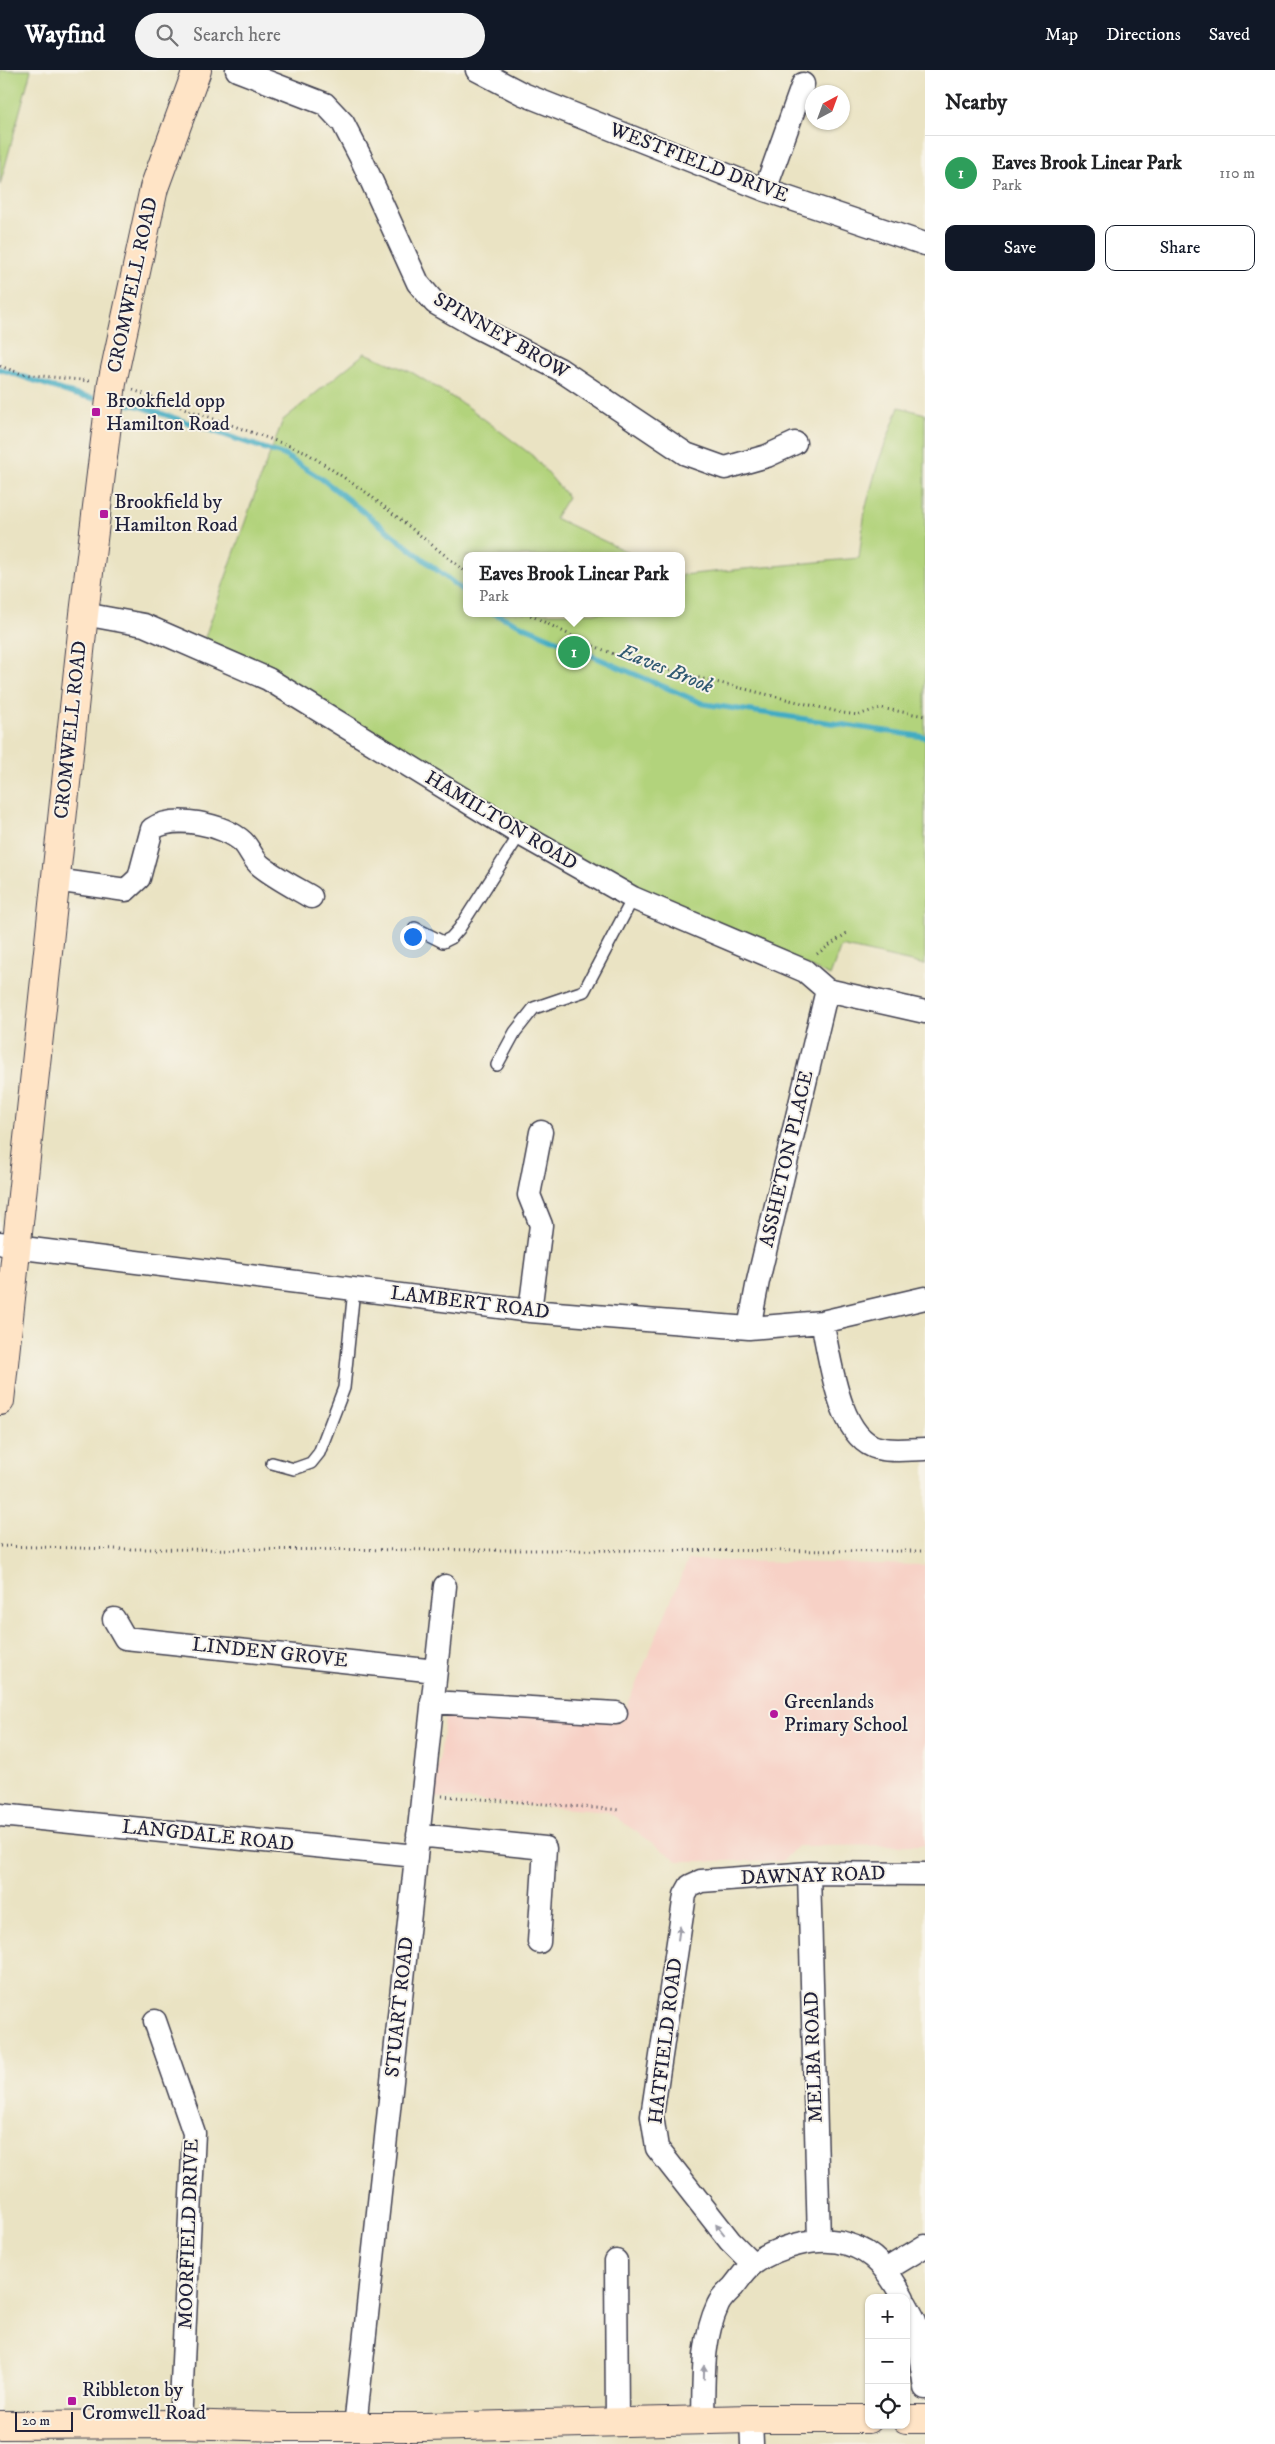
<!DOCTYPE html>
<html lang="en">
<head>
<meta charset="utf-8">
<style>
  body { margin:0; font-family:"IM FELL DW Pica",serif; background:#f2f2f2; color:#202124 }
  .controls { position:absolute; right:15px; bottom:15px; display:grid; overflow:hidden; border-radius:10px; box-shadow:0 1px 4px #0004 }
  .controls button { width:45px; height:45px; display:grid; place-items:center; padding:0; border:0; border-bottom:1px solid #e0e0e0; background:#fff; color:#202124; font:25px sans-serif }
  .compass { position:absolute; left:805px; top:15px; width:45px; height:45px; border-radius:50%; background:#fff; box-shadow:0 1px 4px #0004; rotate:41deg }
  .scale { position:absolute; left:15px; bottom:12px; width:58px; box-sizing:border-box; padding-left:5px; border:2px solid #22223b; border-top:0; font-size:14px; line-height:18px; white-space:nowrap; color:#22223b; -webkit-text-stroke:4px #f7f3e8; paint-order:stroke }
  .you { position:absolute; left:412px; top:866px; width:18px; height:18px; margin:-12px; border:4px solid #fff; border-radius:50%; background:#1a73e8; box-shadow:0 0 0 8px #1a73e833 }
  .badge { display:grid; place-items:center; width:32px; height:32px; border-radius:50%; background:#111827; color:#fff; font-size:16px; font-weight:700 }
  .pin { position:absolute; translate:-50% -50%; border:2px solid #fff; box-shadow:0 1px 5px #0006 }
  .popup { position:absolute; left:463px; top:482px; width:222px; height:65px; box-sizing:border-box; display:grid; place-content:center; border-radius:10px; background:#fff; filter:drop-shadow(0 1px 4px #0005); font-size:16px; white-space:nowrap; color:#757577 }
  .popup b { font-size:19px; color:#202124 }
  .popup::after { content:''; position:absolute; left:50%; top:100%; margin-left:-10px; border:10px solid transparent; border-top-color:#fff }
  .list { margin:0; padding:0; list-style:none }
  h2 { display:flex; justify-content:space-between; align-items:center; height:65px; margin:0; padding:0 20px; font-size:21px }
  h2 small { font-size:16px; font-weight:400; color:#757577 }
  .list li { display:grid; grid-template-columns:32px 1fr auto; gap:15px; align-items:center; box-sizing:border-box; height:75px; padding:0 20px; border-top:1px solid #e0e0e0 }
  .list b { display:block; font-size:19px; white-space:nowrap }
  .list p { margin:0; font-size:16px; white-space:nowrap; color:#757577 }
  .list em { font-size:16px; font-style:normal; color:#757577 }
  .actions { display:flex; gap:10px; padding:15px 20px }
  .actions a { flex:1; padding:11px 0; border:1px solid #111827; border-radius:10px; text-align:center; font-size:18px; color:#111827 }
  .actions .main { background:#111827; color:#fff }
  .icon { flex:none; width:28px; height:28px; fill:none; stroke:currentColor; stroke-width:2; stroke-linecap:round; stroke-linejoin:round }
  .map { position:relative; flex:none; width:925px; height:2374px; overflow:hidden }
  header { display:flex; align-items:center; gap:30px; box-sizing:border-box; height:70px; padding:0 25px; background:#111827; color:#fff }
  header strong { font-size:24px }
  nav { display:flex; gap:28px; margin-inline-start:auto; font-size:18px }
  .search { width:350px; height:45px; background:#f2f2f2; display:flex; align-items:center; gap:12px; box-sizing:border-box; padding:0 18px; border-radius:28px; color:#757577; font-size:19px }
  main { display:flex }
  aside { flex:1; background:#fff }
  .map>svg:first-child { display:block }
</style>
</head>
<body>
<header>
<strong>Wayfind</strong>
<div class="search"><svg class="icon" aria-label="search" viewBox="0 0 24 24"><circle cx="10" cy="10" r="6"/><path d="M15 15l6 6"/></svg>Search here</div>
<nav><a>Map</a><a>Directions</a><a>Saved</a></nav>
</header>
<main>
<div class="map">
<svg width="925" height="2374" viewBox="0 0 925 2374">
  <rect width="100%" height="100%" fill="#f7f3e8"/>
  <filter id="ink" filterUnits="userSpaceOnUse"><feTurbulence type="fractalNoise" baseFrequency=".02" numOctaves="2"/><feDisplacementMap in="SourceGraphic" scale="10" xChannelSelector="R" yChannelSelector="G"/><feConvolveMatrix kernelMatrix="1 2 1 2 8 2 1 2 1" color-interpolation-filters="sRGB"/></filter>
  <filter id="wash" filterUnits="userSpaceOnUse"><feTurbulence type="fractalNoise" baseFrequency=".0096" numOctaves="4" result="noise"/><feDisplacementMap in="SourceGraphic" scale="20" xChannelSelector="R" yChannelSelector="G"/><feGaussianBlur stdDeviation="1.12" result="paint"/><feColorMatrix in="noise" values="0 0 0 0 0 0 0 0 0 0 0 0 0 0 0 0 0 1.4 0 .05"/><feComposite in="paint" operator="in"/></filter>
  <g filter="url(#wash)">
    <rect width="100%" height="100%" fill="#eae3c3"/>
    <path fill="#f7d1c6" d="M 688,1490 L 925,1495 L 925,1775 L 797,1776 L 783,1791 L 678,1791 L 608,1742 L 434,1727 L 447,1635 L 620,1652 Z"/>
    <path fill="#b2d37b" stroke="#6a7a5b" d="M 0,0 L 31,0 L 0,115 Z
      M 365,283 L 413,303 L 468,337 L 533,386 L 568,427 L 555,448 L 636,486 L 466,486 L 466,543 L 682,543 L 682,505 L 859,488 L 865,440 L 878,393 L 899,337 L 925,344 L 925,895 L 841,876 L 830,906 L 520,764 L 204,570 L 261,406 L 283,350 Z"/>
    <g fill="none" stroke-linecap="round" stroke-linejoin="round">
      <path stroke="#42acc2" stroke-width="5.5" d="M 0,299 L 73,324 L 93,328
        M 127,334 L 139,336 L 284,385 L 322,409 L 466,523
        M 493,543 L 704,634 L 925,667"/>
    </g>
  </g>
  <g filter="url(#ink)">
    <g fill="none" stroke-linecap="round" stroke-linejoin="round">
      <defs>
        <path id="lane" d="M 415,858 L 443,872 L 451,868 L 459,859 L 520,764
          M 497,995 L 515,962 L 534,938 L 584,921 L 633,828
          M 272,1393 L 294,1399 L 311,1393 L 319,1383 L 344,1318 L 354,1219"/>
        <path id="street" d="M 237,0 L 325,34 L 343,53 L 361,88 L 418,213 L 435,233 L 475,256 L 559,299 L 686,384 L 725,398 L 767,386 L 795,373
          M 477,0 L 523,24 L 765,120 L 925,174
          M 765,120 L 803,14
          M 84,544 L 144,555 L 268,609 L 520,764 L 633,828 L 805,901 L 827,920 L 925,942
          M 55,810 L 126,820 L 139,808 L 152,759 C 174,744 224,754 243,772 C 250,779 253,790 261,796 C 276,808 294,817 311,827
          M 0,1173 L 15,1177 L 530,1241 L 749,1258 L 822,1252 L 925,1228
          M 530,1241 L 541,1155 L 529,1125 L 541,1062
          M 822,1252 C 830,1286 838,1368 878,1378 C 893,1382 910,1379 925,1379
          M 749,1258 L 758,1211 L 827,920
          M 114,1549 L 125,1568 L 436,1601
          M 432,1632 L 616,1643
          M 0,1745 L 416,1786
          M 418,1765 L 545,1778 L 539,1872
          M 809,1803 L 819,2170
          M 155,1951 L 194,2063 L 180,2354
          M 616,2191 L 617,2354
          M 753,2194 L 730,2171 L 657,2078 L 652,2046 L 685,1825 L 690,1816 L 701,1811 L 809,1803 L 925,1804
          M 887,2199 L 925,2176
          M 906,2234 L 915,2251 L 925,2318
          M 751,2349 L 752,2374
          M 703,2351 C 704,2312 701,2271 718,2235 C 721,2228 728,2222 733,2217 C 739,2210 745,2200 753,2194 C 775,2177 820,2165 847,2174 C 876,2182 890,2204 903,2228
          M 355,2357 L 445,1516"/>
        <path id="secondary" d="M 0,1331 L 84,544 L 112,313 L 154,118 L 197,0
          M 906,2349 L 925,2349
          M 0,2355 L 180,2354 L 279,2357 L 425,2357 L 751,2349 L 869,2349"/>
      </defs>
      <use href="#lane" stroke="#403f4f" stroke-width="14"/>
      <use href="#street" stroke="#403f4f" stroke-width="25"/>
      <use href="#secondary" stroke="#403f4f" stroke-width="30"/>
      <path stroke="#403f4f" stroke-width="3" stroke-dasharray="1 4" stroke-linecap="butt" d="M 0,296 L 22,304 L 90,311
        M 133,320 L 304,381 L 367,423 L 466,502
        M 526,543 L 586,573 L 634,592 L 843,643 L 858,645 L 880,638 L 925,646
        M 817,884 L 847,863
        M 0,1476 L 119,1479 L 925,1481
        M 442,1726 L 621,1740"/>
      <use href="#lane" stroke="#fff" stroke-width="11"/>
      <use href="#street" stroke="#fff" stroke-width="22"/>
      <use href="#secondary" stroke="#ffe4c6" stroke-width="28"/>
    </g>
    <defs><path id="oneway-solid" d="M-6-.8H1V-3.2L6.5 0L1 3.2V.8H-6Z" transform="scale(1.25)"/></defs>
    <g fill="#9c9ca7">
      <use href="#oneway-solid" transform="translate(679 1863) rotate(-82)"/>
      <use href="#oneway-solid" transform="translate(720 2159) rotate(-128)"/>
      <use href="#oneway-solid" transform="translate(704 2302) rotate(-89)"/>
    </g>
  </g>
  <g fill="#b5179e" stroke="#f7f3e8" stroke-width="2">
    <rect x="91" y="337" width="10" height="10" rx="2.5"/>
    <rect x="99" y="439" width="10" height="10" rx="2.5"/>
    <circle cx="774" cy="1644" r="5"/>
    <rect x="67" y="2326" width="10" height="10" rx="2.5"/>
  </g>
  <g text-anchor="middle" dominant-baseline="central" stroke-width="4" stroke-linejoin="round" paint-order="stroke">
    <g font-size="20" fill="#22223b" stroke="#f7f3e8">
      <text transform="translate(699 93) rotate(21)">WESTFIELD DRIVE</text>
      <text transform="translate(133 215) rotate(-78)">CROMWELL ROAD</text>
      <text transform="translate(501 266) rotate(30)">SPINNEY BROW</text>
      <text transform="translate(71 660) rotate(-84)">CROMWELL ROAD</text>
      <text transform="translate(501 751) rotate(31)">HAMILTON ROAD</text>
      <text transform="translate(787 1089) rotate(-77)">ASSHETON PLACE</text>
      <text transform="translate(470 1233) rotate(7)">LAMBERT ROAD</text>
      <text transform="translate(270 1583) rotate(6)">LINDEN GROVE</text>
      <text transform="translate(208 1766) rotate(6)">LANGDALE ROAD</text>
      <text transform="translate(813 1806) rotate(-2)">DAWNAY ROAD</text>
      <text transform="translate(400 1937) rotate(-84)">STUART ROAD</text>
      <text transform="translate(666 1971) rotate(-83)">HATFIELD ROAD</text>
      <text transform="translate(814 1987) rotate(-92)">MELBA ROAD</text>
      <text transform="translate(189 2164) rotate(-88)">MOORFIELD DRIVE</text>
    </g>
    <g font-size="20" fill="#22223b" stroke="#f7f3e8" text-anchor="start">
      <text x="106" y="331">Brookfield opp<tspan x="106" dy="23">Hamilton Road</tspan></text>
      <text x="114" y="432">Brookfield by<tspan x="114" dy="23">Hamilton Road</tspan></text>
      <text x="784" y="1632">Greenlands<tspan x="784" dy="23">Primary School</tspan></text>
      <text x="82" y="2320">Ribbleton by<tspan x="82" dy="23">Cromwell Road</tspan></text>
    </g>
    <g font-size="21" font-style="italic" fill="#2f5971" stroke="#f7f3e8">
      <text transform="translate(666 599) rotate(22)">Eaves Brook</text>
    </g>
  </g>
</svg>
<div class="controls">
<button>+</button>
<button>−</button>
<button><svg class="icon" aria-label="locate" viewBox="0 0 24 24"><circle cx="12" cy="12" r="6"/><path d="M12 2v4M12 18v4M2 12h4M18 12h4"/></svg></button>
</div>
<svg class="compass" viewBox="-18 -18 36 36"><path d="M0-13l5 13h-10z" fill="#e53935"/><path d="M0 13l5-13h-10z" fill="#757577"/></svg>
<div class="scale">20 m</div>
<div class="you"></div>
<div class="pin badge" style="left:574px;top:582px;background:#2e9e5b">1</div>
<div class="popup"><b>Eaves Brook Linear Park</b>Park</div>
</div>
<aside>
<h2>Nearby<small></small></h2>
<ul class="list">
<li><span class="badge" style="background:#2e9e5b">1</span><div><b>Eaves Brook Linear Park</b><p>Park</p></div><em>110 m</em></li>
</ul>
<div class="actions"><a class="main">Save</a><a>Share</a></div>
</aside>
</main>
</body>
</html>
